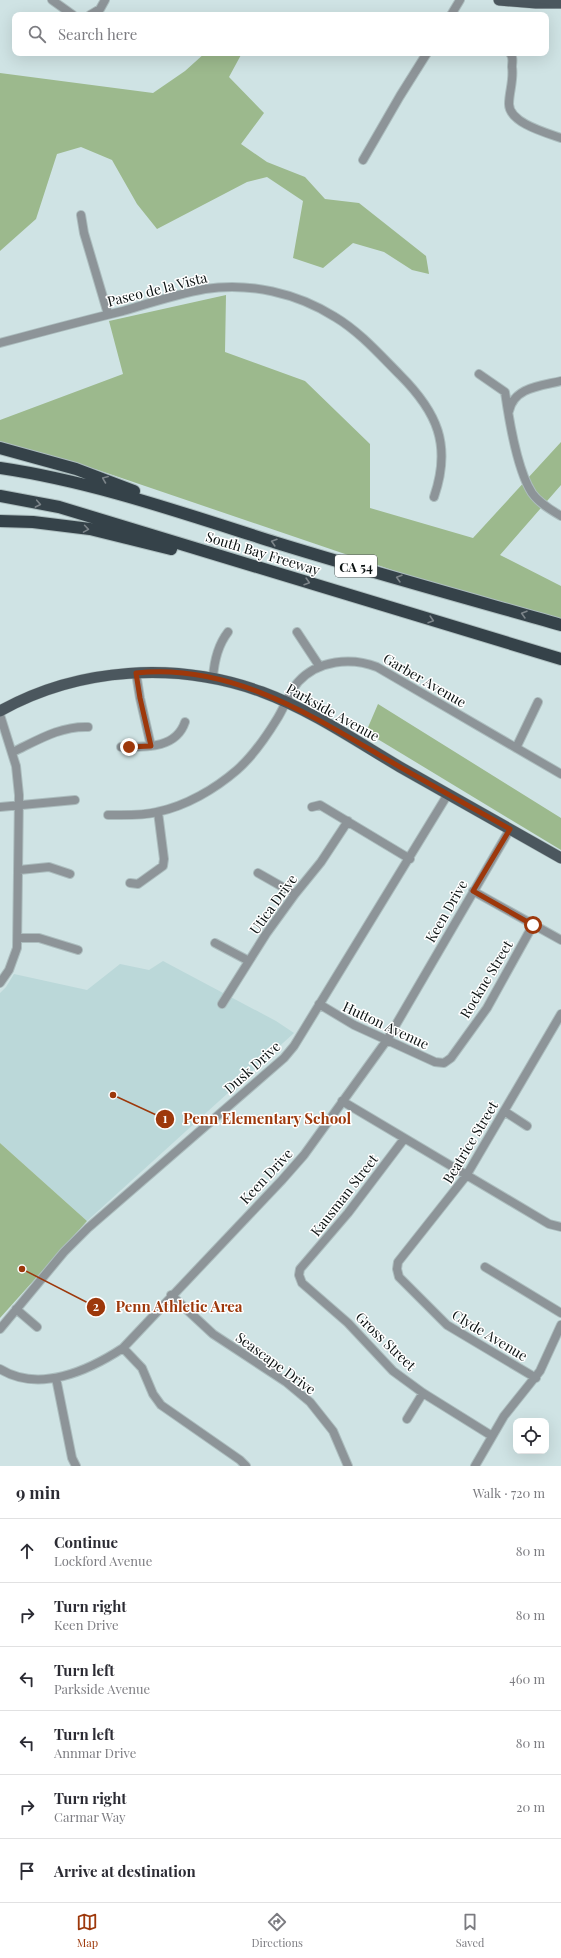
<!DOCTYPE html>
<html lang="en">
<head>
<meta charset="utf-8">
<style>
  body { margin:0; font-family:"Playfair Display",serif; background:#f2f2f3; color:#2b2b33 }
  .controls { position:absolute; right:12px; bottom:12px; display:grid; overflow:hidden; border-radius:8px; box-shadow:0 4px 16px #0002 }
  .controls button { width:36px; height:36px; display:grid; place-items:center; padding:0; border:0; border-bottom:1px solid #e1e1e2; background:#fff; color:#2b2b33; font:20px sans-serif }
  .stop { position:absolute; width:12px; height:12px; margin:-9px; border:3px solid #9d380b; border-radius:50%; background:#fff }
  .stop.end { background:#9d380b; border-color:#fff; box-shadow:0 1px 4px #0008 }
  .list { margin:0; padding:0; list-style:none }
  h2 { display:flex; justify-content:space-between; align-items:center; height:52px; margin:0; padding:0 16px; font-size:17px }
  h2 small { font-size:13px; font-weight:400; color:#7c7c81 }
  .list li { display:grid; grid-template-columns:26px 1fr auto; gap:12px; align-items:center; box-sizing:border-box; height:64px; padding:0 16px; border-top:1px solid #e1e1e2 }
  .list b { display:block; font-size:15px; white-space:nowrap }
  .list p { margin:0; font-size:13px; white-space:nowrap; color:#7c7c81 }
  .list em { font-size:13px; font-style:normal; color:#7c7c81 }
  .icon { flex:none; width:22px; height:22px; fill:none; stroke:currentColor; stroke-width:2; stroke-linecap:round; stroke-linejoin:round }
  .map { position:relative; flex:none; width:561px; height:1466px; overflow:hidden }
  .search { position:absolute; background:#fff; box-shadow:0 4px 16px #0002; left:12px; right:12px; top:12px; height:44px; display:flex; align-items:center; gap:10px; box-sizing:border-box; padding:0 14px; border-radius:8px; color:#7c7c81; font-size:15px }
  .sheet { height:436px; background:#fff }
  nav { display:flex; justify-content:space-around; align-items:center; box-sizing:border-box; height:56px; border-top:1px solid #e1e1e2; background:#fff; font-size:11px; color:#7c7c81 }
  nav a { display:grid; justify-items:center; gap:2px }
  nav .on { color:#9d380b }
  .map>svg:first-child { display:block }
</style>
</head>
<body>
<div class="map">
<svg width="561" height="1466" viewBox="0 0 561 1466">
  <rect width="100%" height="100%" fill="#cfe3e4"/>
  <path fill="#bbd8d9" d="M 163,961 L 276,1021 L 294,1033 L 87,1221 L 0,1143 L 0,993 L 6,987 L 14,974 L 87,990 L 120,964 L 149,970 Z"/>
  <path fill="#9cb98d" d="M 205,53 L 242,53 L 229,77 L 264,113 L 241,144 L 267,162 L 305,177 L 325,199 L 359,203 L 426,256 L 429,274 L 412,270 L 384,252 L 353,243 L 323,268 L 293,258 L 303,201 L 267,177 L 247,182 L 157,229 L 137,204 L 112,160 L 81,147 L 57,154 L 36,219 L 0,251 L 0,73 L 153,93 L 185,71 Z
    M 226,295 L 225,352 L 305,381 L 370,444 L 370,508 L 473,538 L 561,442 L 561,485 L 500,555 L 561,586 L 561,620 L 442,587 L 98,470 L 0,444 L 0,420 L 123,374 L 109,321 Z
    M 378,704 L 561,818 L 561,850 L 366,732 Z
    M 0,1143 L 87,1221 L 0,1318 Z"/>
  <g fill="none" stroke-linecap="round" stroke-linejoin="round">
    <defs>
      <path id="minor" d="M 52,0 L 73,15
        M 90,15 L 100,9 L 105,0
        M 451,15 L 460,0
        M 510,53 C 514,58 512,61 512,67 C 514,80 509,92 509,104 C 509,123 547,133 561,138
        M 363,160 L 400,96 L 427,53
        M 81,215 L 84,233 L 108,314
        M 0,343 C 41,332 82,321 123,311 C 150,303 177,294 205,289 C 249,282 297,293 335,317 C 360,332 380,355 400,375 C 437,412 452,445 434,497
        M 479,374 L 505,392 C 509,420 517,470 532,493 C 539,503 551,510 561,516
        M 509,411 C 514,387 541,386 561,381
        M 297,632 L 320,667
        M 136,673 L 140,698 L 151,746
        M 213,678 C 214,662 218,645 228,632
        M 0,715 L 16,766 L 19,795 L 17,948 L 9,970 L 0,983
        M 121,747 C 145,747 176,749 185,722
        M 516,748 L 538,702
        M 13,752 C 38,740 60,726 88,727
        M 0,807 L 75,800
        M 312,807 L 320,805 L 410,859
        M 108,815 C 124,815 141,816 157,812 C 186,806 215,789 237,770 C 253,756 266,737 277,719 C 284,708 289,693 298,682 C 318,660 351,657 377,667 L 561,774
        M 19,870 L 49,867 L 70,874
        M 258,873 L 295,894
        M 130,883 L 138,884 L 163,866 L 164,859 L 158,812
        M 473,891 L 561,940
        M 18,938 L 39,938 L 78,950
        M 215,943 L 249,961
        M 222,1004 L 266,934 L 295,894 L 321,862 L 348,821
        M 319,1004 L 354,1025 L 435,1062 L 444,1063 L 451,1058 L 487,1008 L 533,925
        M 342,1101 L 549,1224 L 561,1227
        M 504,1111 L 527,1126
        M 404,1139 L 348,1213 L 300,1269 L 299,1275 L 302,1283 L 348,1323 L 393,1371 L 423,1393 L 492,1436
        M 485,1267 L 561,1313
        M 171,1295 L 213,1334 L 286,1382 L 310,1402 L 333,1431 L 348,1466
        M 16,1309 L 37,1327
        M 0,1329 L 64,1252 L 88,1228 L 284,1058 L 294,1046 L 448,794
        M 123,1348 L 142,1368 L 153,1394 L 161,1405 L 240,1460 L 246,1466
        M 0,1369 C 39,1393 88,1371 123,1348 L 282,1180 L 304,1155 L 387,1040 L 510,829
        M 56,1378 L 72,1458 L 76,1466
        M 536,1378 L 447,1325 L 399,1277 L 397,1269 L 398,1262 L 466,1176 L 561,1014
        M 407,1419 L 423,1393
        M 475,1466 L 504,1416 L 540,1371 L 561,1325"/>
      <path id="major" d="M 499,0 L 536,3 L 561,3
        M 0,711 C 79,667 177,661 262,692 C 311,710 356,741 400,767 C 454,798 508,828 561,858"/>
      <path id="highway" d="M 0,448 L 76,469 L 134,491
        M 0,468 C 95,482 185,514 277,543 C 371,572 466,598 561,625
        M 0,496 L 59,507 L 561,659
        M 0,521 L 33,522 L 90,529 L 171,549"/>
    </defs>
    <use href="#minor" stroke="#acbdbe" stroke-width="10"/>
    <use href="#major" stroke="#acbdbe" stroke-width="12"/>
    <use href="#highway" stroke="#acbdbe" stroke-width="14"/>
    <use href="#minor" stroke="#8d9498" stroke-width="8"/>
    <use href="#major" stroke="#4b575e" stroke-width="11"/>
    <use href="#highway" stroke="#354249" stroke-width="12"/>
  </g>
  <defs><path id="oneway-chevron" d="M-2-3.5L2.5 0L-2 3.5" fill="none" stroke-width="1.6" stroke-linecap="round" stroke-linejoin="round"/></defs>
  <g stroke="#7c8489">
    <use href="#oneway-chevron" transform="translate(105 479) rotate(-158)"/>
    <use href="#oneway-chevron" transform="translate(38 504) rotate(11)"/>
    <use href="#oneway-chevron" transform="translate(86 529) rotate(9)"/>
    <use href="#oneway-chevron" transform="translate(274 542) rotate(-163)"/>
    <use href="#oneway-chevron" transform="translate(399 578) rotate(-164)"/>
    <use href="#oneway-chevron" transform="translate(307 582) rotate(17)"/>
    <use href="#oneway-chevron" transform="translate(524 614) rotate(-164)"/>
    <use href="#oneway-chevron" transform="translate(431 620) rotate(17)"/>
  </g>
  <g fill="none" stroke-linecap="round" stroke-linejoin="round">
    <path stroke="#9d380b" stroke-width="5" d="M 129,747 L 151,746 L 140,698 L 136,673 C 227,663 306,712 381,756 C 424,781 467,805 510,829 L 473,891 L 533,925"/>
  </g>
  <g text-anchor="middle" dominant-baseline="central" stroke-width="3" stroke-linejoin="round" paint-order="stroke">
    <rect fill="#fff" stroke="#545959" stroke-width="1" x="335" y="555" width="42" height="22" rx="3"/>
    <g font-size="13" font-weight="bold" fill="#0b1212">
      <text x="356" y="566">CA 54</text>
    </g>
    <g font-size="14" fill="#0b1212" stroke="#fff">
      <text transform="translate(157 289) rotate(-14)">Paseo de la Vista</text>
      <text transform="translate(263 553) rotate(17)">South Bay Freeway</text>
      <text transform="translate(425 680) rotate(30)">Garber Avenue</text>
      <text transform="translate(333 712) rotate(29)">Parkside Avenue</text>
      <text transform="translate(273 904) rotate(-54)">Utica Drive</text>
      <text transform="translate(446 911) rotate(-60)">Keen Drive</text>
      <text transform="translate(486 979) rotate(-59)">Rockne Street</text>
      <text transform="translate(386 1025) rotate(25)">Hutton Avenue</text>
      <text transform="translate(252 1067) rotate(-42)">Dusk Drive</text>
      <text transform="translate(470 1142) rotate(-59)">Beatrice Street</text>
      <text transform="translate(266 1176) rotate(-47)">Keen Drive</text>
      <text transform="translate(344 1195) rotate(-52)">Kausman Street</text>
      <text transform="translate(490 1335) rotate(31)">Clyde Avenue</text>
      <text transform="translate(386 1341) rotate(44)">Gross Street</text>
      <text transform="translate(276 1363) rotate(36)">Seascape Drive</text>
    </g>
  </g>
  <path fill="none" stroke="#9d380b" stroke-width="1.5" d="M113 1095L165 1119M22 1269L96 1307"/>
  <g fill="#9d380b" stroke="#fff" stroke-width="1.5">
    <circle cx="113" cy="1095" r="4"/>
    <circle cx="22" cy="1269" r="4"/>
    <circle cx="165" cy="1119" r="10"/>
    <circle cx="96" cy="1307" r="10"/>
  </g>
  <g font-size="12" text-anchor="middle" font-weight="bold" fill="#fff">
    <text x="165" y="1123">1</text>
    <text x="96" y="1311">2</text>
  </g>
  <g font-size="15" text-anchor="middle" font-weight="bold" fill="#9d380b" stroke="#fff" stroke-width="3" stroke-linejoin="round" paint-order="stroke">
    <text x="267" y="1124">Penn Elementary School</text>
    <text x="179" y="1312">Penn Athletic Area</text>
  </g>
</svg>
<div class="controls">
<button><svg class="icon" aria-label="locate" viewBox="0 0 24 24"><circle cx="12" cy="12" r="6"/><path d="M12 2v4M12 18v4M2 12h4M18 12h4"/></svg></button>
</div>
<div class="stop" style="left:533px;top:925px"></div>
<div class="stop end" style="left:129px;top:747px"></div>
<div class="search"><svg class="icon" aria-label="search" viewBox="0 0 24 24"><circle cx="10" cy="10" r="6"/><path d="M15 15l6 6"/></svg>Search here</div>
</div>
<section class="sheet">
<h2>9 min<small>Walk · 720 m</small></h2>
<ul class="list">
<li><svg class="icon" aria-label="ahead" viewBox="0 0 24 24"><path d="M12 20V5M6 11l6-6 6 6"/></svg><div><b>Continue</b><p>Lockford Avenue</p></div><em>80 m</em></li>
<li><svg class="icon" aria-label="right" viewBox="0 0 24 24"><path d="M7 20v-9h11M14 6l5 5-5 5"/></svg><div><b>Turn right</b><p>Keen Drive</p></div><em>80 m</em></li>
<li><svg class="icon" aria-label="left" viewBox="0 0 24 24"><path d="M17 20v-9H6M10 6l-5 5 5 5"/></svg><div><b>Turn left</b><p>Parkside Avenue</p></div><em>460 m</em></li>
<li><svg class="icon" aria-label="left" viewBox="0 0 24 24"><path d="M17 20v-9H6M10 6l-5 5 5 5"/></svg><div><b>Turn left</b><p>Annmar Drive</p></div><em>80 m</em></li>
<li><svg class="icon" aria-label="right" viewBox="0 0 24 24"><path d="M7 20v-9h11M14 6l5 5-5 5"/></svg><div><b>Turn right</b><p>Carmar Way</p></div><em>20 m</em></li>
<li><svg class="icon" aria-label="arrive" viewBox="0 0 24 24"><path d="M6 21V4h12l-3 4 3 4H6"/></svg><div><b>Arrive at destination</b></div></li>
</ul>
</section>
<nav>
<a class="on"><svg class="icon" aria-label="map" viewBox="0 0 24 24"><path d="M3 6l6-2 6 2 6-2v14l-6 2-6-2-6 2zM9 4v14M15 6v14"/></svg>Map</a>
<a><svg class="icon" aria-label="directions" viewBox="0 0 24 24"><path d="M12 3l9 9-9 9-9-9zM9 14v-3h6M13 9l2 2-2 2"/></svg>Directions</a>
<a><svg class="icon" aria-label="saved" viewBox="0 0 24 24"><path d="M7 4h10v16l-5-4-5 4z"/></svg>Saved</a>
</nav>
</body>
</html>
